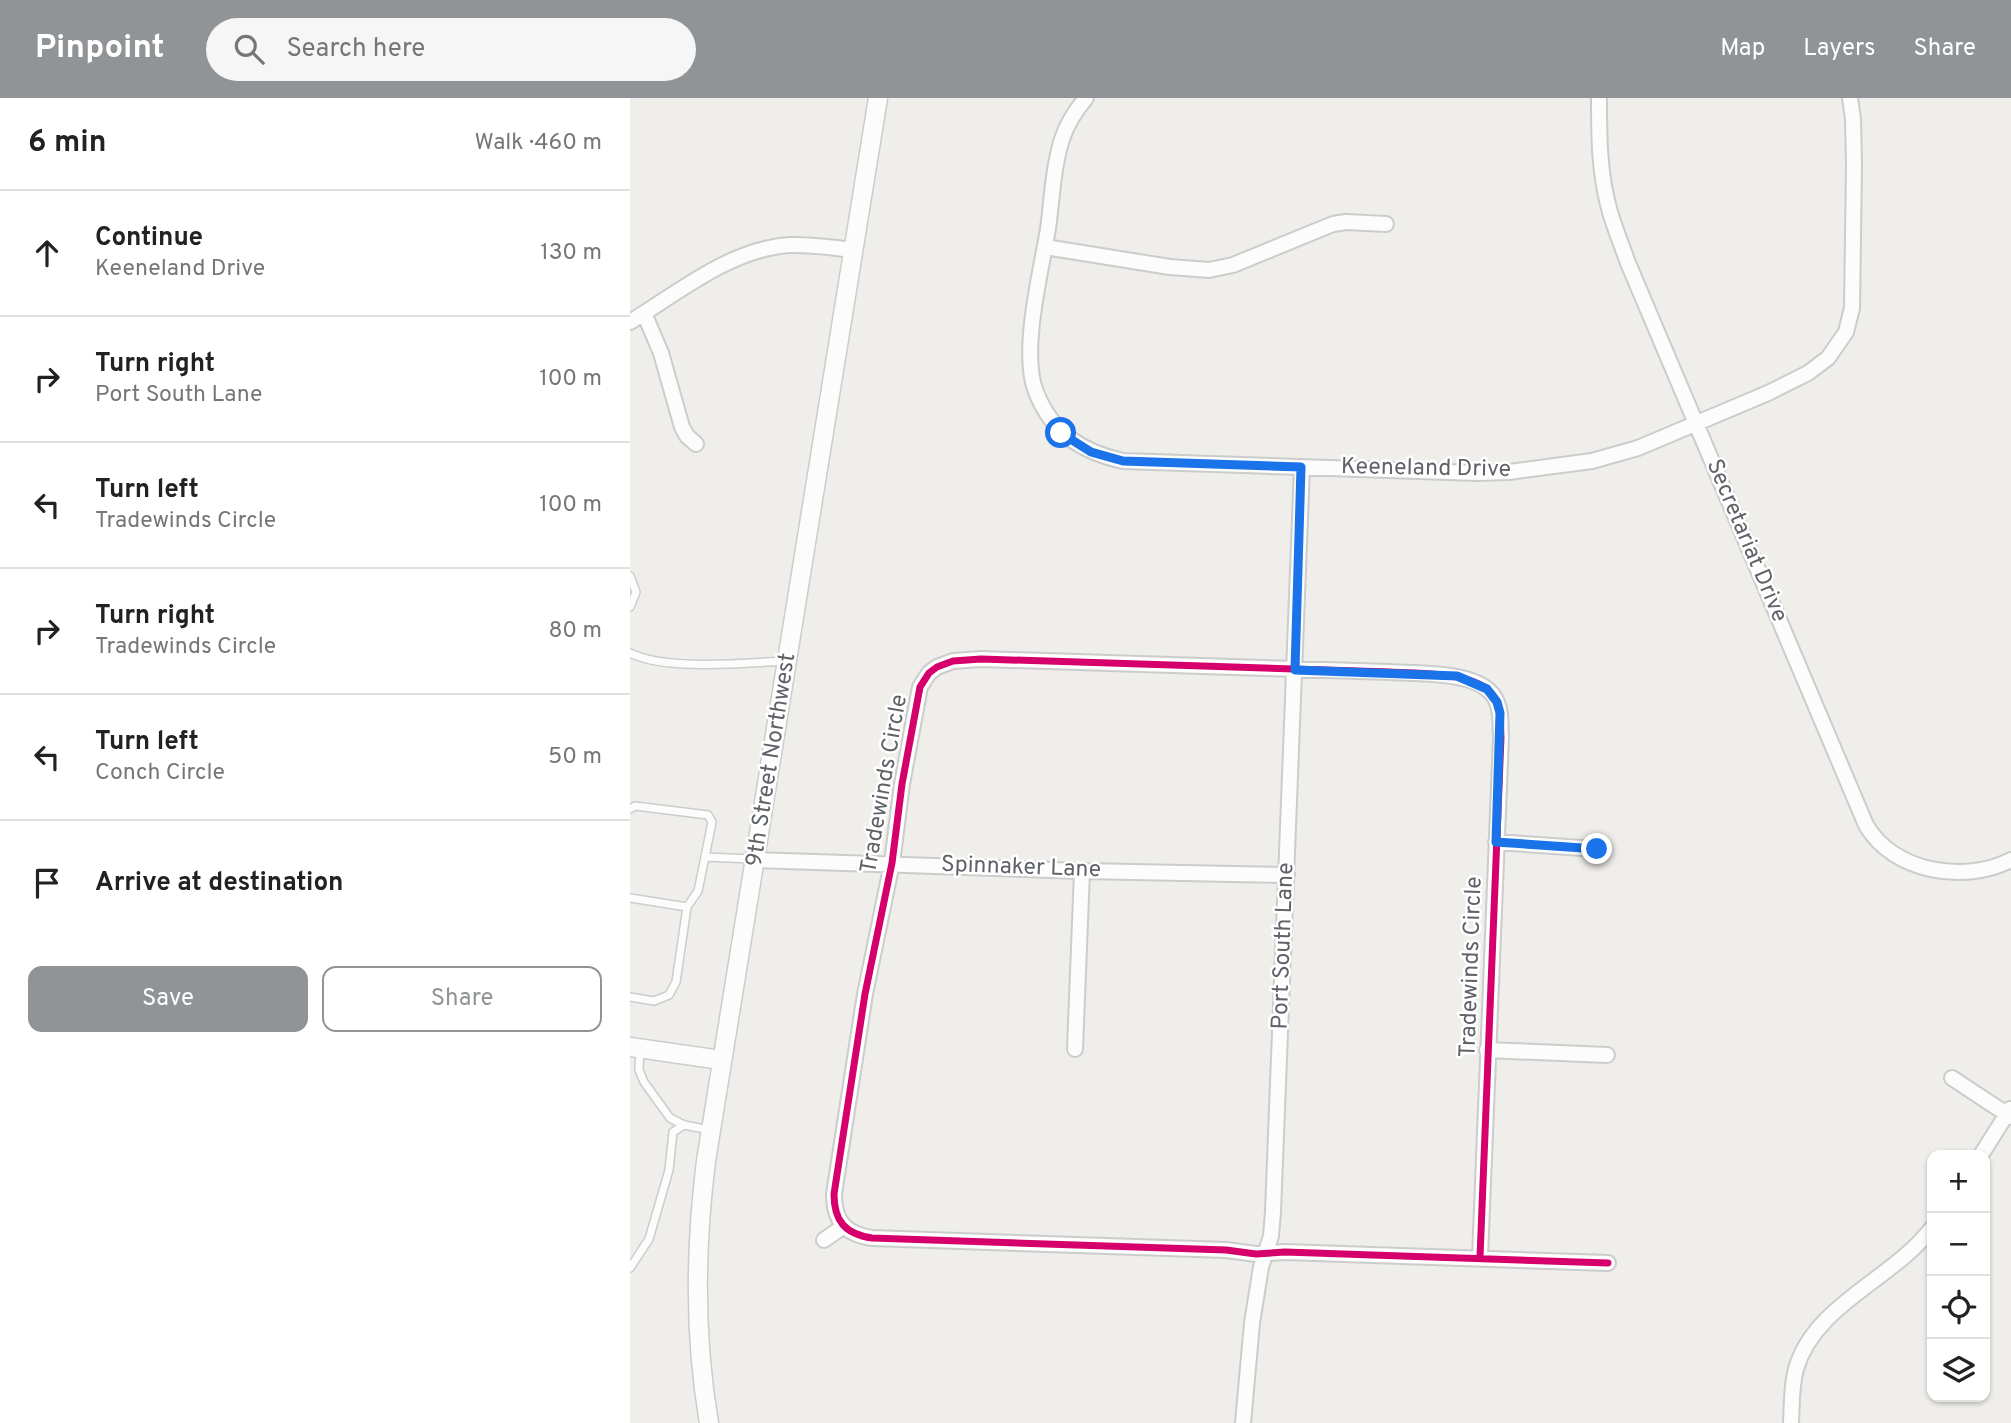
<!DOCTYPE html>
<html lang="en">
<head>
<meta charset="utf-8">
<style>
  body { margin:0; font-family:Overpass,sans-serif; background:#f6f6f6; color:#222 }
  .controls { position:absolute; right:21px; bottom:21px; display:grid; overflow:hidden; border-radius:14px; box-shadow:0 2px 5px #0004 }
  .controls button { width:63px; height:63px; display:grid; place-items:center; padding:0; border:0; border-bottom:2px solid #e0e0e0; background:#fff; color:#222; font:35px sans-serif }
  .stop { position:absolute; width:21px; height:21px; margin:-16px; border:5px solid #1a73e8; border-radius:50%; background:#fff }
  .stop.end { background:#1a73e8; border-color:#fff; box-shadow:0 2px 7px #0008 }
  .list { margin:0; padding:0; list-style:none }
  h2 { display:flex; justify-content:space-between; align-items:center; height:91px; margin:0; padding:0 28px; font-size:30px }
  h2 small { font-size:23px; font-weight:400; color:#767676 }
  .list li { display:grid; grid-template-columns:46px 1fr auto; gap:21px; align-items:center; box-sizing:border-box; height:126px; padding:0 28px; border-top:2px solid #e0e0e0 }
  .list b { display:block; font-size:26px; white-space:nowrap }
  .list p { margin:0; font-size:23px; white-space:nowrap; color:#767676 }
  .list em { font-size:23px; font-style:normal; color:#767676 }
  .actions { display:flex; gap:14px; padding:21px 28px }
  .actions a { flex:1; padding:16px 0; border:2px solid #919496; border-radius:14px; text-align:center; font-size:24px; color:#919496 }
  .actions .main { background:#919496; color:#fff }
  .icon { flex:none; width:38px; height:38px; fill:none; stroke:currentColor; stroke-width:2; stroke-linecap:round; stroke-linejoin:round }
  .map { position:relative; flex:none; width:1381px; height:1325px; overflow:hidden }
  header { display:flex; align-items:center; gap:42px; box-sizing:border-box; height:98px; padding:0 35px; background:#919496; color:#fff }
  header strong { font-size:33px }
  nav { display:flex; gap:38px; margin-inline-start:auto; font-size:24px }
  .search { width:490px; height:63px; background:#f6f6f6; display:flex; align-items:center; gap:18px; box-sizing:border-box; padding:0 24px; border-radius:38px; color:#767676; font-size:26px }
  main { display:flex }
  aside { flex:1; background:#fff }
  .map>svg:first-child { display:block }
</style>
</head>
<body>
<header>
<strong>Pinpoint</strong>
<div class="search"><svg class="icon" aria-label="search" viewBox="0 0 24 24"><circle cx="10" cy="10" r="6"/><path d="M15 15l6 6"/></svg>Search here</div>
<nav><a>Map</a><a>Layers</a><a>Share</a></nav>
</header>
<main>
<aside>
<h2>6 min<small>Walk · 460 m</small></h2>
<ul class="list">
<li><svg class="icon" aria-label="ahead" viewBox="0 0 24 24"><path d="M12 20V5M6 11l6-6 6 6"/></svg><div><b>Continue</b><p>Keeneland Drive</p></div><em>130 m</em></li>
<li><svg class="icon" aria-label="right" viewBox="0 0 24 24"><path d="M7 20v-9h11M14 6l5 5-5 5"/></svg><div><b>Turn right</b><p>Port South Lane</p></div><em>100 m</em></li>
<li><svg class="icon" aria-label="left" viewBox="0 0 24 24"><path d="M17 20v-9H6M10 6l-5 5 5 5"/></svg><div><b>Turn left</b><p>Tradewinds Circle</p></div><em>100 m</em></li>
<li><svg class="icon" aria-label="right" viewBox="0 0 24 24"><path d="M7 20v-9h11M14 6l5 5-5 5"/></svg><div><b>Turn right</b><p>Tradewinds Circle</p></div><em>80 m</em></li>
<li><svg class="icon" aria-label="left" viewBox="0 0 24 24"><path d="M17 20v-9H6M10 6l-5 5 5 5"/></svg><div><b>Turn left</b><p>Conch Circle</p></div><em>50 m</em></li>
<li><svg class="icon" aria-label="arrive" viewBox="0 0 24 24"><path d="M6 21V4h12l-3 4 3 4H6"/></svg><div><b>Arrive at destination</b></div></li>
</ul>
<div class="actions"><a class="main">Save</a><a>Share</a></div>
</aside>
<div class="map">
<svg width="1381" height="1325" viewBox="0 0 1381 1325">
  <rect width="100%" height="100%" fill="#efeeea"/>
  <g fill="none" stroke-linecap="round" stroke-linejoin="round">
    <defs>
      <path id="service" d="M 0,478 L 6,494 L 0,509
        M 0,555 C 36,573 114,565 155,563
        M 0,711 L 5,708 L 78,717 L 82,724 L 75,759
        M 0,800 L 57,809
        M 0,899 L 24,903 L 39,897 L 46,884 L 57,809 L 68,793 L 75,759 L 123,761
        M 10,951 L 9,972 L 14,984 L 40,1020 L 54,1027 L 80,1032
        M 0,1170 L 19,1141 L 39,1072 L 43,1034 L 54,1027"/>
      <path id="minor" d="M 456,0 C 445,13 437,26 432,41 C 423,70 422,101 418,131 C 411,174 390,254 406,294 C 422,335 452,354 493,363 L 847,375 L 879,374 L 962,363 L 1008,350 L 1138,295 L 1178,275 L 1198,260 L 1216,234 L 1222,210 L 1224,68 L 1223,21 L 1220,0
        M 969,0 C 969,38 969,76 980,114 C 985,131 992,148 998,165 L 1236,727 C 1263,774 1334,786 1381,762
        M 415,149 L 540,169 L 579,172 L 603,167 L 703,126 L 716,124 L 756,126
        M 14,215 L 31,255 L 52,329 L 57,338 L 66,346
        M 0,224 C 49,194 101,151 159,147 C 181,146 203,150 224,152
        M 866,744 L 967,751
        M 125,762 L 452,773 L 657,777
        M 445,951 L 452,773
        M 857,952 L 977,957
        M 1322,980 L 1381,1019
        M 1351,1057 L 1380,1011
        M 194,1142 L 214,1128
        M 850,1159 L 871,639 C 870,627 872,614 866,602 C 852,572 788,576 760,574 L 351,561 L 323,563 L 307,569 L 299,575 L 290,589 L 272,686 L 262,765 L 235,896 L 204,1096 C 204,1123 215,1136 242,1140 L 596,1152 L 626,1156 L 655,1154 L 978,1165
        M 613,1325 L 622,1225 L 631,1169 L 641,1138 L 643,1114 L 672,369
        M 1161,1325 C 1162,1307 1161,1289 1166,1271 C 1184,1207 1262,1182 1302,1130"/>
      <path id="tertiary" d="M 0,949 L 91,962
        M 79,1325 C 64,1238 65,1151 76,1063 L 248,0"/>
    </defs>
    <use href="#service" stroke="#cbcccc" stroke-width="10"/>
    <use href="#minor" stroke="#cbcccc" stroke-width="18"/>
    <use href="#tertiary" stroke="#cbcccc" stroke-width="21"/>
    <use href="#service" stroke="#fdfcfc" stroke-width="7"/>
    <use href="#minor" stroke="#fdfcfc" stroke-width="14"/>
    <use href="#tertiary" stroke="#fdfcfc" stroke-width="18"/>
    <defs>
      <path id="cycleway" d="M 850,1159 L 871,639 C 870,627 872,614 866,602 C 852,572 788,576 760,574 L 351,561 L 323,563 L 307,569 L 299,575 L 290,589 L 272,686 L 262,765 L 235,896 L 204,1096 C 204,1123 215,1136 242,1140 L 596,1152 L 626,1156 L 655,1154 L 978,1165"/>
    </defs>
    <use href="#cycleway" stroke="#fff" stroke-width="11"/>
    <use href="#cycleway" stroke="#d6006c" stroke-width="7"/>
  </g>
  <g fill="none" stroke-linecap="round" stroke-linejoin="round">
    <path stroke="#1a73e8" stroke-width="9" d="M 431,335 L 461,354 L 493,363 L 671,369 L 665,572 L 827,578 L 857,591 L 867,604 L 870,615 L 866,744 L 967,751"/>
  </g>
  <g text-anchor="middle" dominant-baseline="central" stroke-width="5" stroke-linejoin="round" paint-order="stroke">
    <g font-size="23" fill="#5f6368" stroke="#fff">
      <text transform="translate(796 371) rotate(1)">Keeneland Drive</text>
      <text transform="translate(1116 443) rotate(67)">Secretariat Drive</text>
      <text transform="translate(142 662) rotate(-81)">9th Street Northwest</text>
      <text transform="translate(255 686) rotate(-80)">Tradewinds Circle</text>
      <text transform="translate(391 770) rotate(2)">Spinnaker Lane</text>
      <text transform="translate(654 848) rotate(-88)">Port South Lane</text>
      <text transform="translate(842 869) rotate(-88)">Tradewinds Circle</text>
    </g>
  </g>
</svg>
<div class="controls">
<button>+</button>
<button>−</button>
<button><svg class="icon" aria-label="locate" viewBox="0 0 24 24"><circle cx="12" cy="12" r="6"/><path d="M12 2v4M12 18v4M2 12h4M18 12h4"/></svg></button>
<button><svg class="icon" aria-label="layers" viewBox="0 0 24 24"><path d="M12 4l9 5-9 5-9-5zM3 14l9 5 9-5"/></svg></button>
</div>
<div class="stop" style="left:431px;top:335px"></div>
<div class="stop end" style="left:967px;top:751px"></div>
</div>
</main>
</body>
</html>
